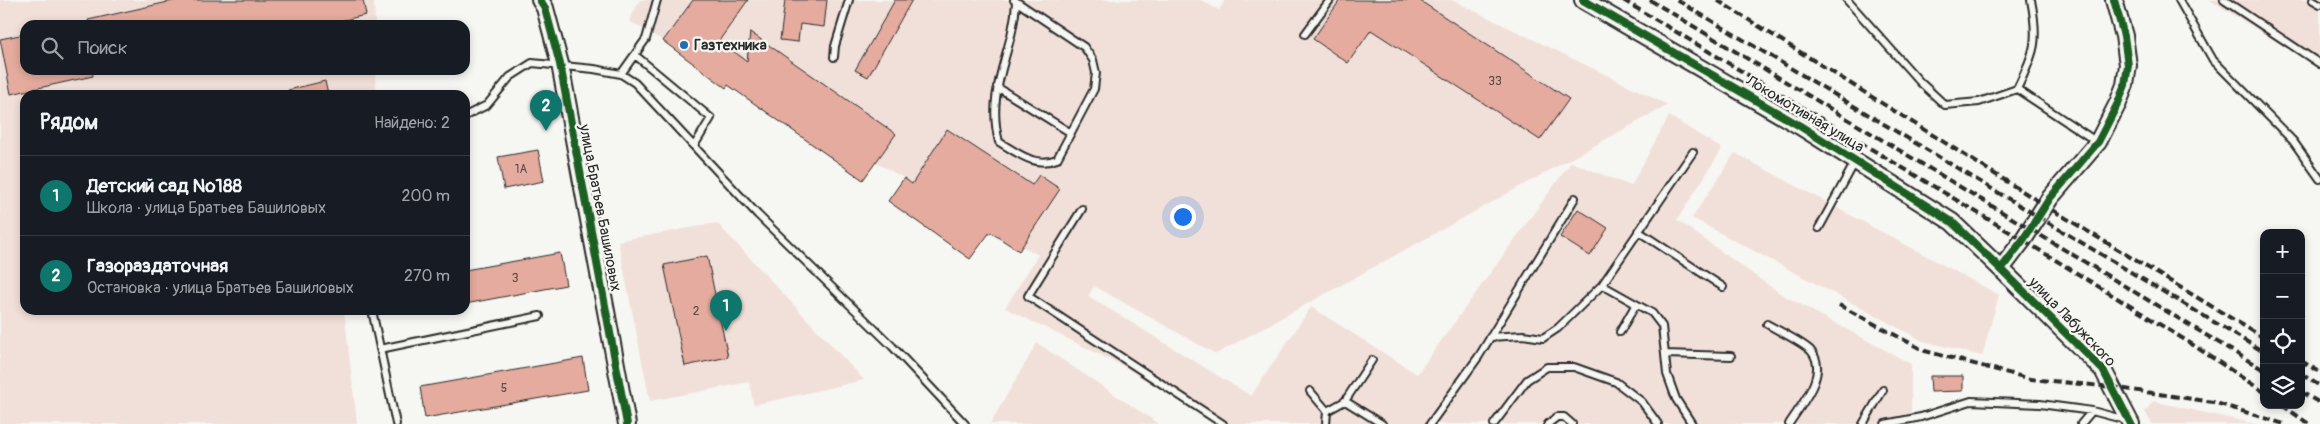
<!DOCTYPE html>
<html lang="ru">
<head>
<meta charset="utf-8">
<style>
  body { margin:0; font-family:Pangolin,sans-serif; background:#20242c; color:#f1f3f6 }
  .controls { position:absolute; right:15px; bottom:15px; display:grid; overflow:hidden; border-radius:10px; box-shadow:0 2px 8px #0003 }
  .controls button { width:45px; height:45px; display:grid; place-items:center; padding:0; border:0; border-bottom:1px solid #363941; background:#171b24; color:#f1f3f6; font:25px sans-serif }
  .you { position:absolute; left:1182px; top:216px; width:18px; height:18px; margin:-12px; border:4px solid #fff; border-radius:50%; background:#1a73e8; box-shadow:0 0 0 8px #1a73e833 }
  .badge { display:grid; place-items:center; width:32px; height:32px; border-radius:50%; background:#0f766e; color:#fff; font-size:16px; font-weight:700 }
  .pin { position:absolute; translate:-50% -41px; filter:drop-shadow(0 1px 2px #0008) }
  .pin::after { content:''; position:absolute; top:26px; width:18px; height:15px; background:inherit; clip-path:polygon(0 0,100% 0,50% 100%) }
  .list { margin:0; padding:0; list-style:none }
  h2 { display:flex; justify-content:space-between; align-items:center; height:65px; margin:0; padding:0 20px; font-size:21px }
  h2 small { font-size:16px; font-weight:400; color:#9ea1a6 }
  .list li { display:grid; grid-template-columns:32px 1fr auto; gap:15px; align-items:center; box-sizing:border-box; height:80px; padding:0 20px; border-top:1px solid #363941 }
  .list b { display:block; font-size:19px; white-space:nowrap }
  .list p { margin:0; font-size:16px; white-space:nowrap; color:#9ea1a6 }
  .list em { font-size:16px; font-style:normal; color:#9ea1a6 }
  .icon { flex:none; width:28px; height:28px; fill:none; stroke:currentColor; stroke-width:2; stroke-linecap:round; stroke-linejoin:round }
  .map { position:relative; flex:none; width:2320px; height:424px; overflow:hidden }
  .search { position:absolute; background:#171b24; box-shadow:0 2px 8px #0003; left:20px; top:20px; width:450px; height:55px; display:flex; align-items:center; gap:12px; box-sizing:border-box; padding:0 18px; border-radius:15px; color:#9ea1a6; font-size:19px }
  .panel { position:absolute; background:#171b24; box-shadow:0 2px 8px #0003; left:20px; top:90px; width:450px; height:225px; border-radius:15px }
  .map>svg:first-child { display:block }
</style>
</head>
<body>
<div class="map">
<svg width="2320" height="424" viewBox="0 0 2320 424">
  <rect width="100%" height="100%" fill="#f6f6f2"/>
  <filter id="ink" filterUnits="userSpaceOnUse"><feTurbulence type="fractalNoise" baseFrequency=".02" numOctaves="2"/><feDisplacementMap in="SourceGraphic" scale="10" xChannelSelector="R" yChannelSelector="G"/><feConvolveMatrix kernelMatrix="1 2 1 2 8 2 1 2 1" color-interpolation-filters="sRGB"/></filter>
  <g filter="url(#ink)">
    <path fill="#f1e0d9" d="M 0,0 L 374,0 L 375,25 L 25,25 L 25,70 L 375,70 L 376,95 L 25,95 L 25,310 L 344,310 L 357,424 L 0,424 Z
      M 640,0 L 1200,0 L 1219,10 L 1225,0 L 1452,0 L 1668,105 L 1216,354 L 1094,286 L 1088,296 L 1251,396 L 1311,307 L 1417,374 L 1571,162 L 1631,186 L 1669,116 L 1722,149 L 1677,220 L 1781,294 L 1911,364 L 1911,424 L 1217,424 L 1123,366 L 1005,308 L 1038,255 L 629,21 Z
      M 2210,0 L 2320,0 L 2320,69 Z
      M 1735,153 L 1999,295 L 1982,356 L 1923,341 L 1692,218 Z
      M 717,223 L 864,380 L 754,405 L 749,382 L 650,401 L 618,241 Z
      M 1037,343 L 1159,424 L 990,424 Z
      M 2153,401 L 2255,424 L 2152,424 L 2145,412 Z"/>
    <path fill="#e4ab9e" stroke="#2b2b2b" d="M 177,0 L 363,0 L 366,15 L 322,25 L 89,25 L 88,20 Z
      M 693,0 L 748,0 L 719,41 L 747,61 L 750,32 L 896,134 L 863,180 L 728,85 L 726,88 L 663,41 Z
      M 785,0 L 827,0 L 824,27 L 800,24 L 798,42 L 780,40 Z
      M 895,0 L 912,0 L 868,77 L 855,70 Z
      M 1340,0 L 1419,0 L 1569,99 L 1540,140 L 1371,30 L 1348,63 L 1313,39 Z
      M 25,34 L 25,70 L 92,70 L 93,76 L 11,94 L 0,39 Z
      M 325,81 L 328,95 L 289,95 L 288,90 Z
      M 947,129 L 1032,185 L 1039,175 L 1060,189 L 1019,251 L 990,232 L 970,259 L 888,201 L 904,178 L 912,184 Z
      M 538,150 L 544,181 L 504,189 L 498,157 Z
      M 1578,209 L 1608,228 L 1590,256 L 1560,237 Z
      M 560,253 L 566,285 L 465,304 L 465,270 Z
      M 707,256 L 728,357 L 685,366 L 664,265 Z
      M 583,358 L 588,390 L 425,418 L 420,387 Z
      M 1930,376 L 1963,376 L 1963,391 L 1931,392 Z"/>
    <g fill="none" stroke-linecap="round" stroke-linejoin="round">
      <defs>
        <path id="service" d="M 1014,0 L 1084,47 L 1093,60 L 1096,73 L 1094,89 L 1057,159 C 1035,168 1018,153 999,142 C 985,88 1014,52 1016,2
          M 1847,0 L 1920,82 L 1945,105 L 1979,102 L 2017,89 L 2097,142
          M 2179,0 L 2213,60 L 2293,141 L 2320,179
          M 2224,0 L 2320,64
          M 2313,0 L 2320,4
          M 1305,34 L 1330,0
          M 635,55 L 711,118 L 694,146
          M 834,57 L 835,46 L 849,0
          M 621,74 L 646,39 L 657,0
          M 997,87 L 1071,133
          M 2017,89 C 2035,52 2039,41 2031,0
          M 465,116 L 487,105 L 510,77 L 532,63 L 594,69 L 621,74 L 635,83 L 758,215 L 892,346 L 965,424
          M 1082,209 L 1028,296 L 1223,424
          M 1819,228 L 1855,162
          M 1638,231 L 1723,287
          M 1602,285 L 1652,313 L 1662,326 L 1667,374 L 1676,399 L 1692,424
          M 372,310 L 396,424
          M 1767,324 C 1777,330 1804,343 1811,351 C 1830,373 1800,406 1789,424
          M 1620,332 L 1636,304
          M 1490,337 L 1523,335 L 1543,338 L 1558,328 L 1602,285 L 1693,152
          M 380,349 L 540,316
          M 1665,354 L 1731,356
          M 1310,391 L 1327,411
          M 1345,401 L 1382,424
          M 1326,424 L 1327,411 L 1345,401 L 1372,360
          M 1430,424 L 1479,356 L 1575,198
          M 1494,424 L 1527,380 L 1547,367 L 1574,367 L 1616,382 L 1642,402 L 1658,424
          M 1548,424 L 1557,417 L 1564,417 L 1572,424
          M 1863,424 L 1883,390
          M 1885,424 L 1921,417 L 1971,401 L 2040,404 L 2092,411 L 2126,420
          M 2081,424 L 2092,411"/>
        <path id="tertiary" d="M 540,0 L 545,8 L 560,64 L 627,424
          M 1583,0 L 1800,126 L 1952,222 L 2001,269 L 2103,370 L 2131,424
          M 2001,269 L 2023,240 L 2050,198 L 2098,142 L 2118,103 L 2125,85 L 2128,65 L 2124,36 L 2114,0"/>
      </defs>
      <use href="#service" stroke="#2b2b2b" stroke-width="10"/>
      <use href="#tertiary" stroke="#2b2b2b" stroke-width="20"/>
      <use href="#service" stroke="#f6f6f2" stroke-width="6"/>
      <use href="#tertiary" stroke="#f6f6f2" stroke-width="16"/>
      <path stroke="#2b2b2b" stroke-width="4" stroke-dasharray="8 4" stroke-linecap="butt" d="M 1623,0 L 2023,240 L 2190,343 L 2264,392
        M 1650,0 L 2264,370
        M 1677,0 L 2264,352
        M 1717,0 L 2046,206 L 2264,338
        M 1839,305 L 1925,351 L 2031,379 L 2112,387 L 2213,402 L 2284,424
        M 2301,361 L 2320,372
        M 2301,374 L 2320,386
        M 2301,392 L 2320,403
        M 2282,405 L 2309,424"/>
      <defs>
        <path id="cycleway" d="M 540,0 L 545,8 L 560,64 L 627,424
          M 1583,0 L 1800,126 L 1952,222 L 2001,269 L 2103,370 L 2131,424
          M 2001,269 L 2023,240 L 2050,198 L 2098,142 L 2118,103 L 2125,85 L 2128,65 L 2124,36 L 2114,0"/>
      </defs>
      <use href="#cycleway" stroke="#f6f6f2" stroke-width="11"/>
      <use href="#cycleway" stroke="#1b5e20" stroke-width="8"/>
    </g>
  </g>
  <circle fill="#1f6fb2" stroke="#f6f6f2" stroke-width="2" cx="684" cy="45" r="5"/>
  <g text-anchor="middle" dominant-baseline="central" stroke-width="4.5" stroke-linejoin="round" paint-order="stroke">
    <g font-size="12" fill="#594b48">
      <text x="1495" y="81">33</text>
      <text x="521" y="169">1А</text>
      <text x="515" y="278">3</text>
      <text x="696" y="311">2</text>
      <text x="504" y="388">5</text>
    </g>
    <g font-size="15" font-weight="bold" fill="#2b2b2b" stroke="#f6f6f2" text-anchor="start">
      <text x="694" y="45">Газтехника</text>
    </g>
    <g font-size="15" fill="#2b2b2b" stroke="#f6f6f2">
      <text transform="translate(1805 114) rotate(31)">Локомотивная улица</text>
      <text transform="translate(600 208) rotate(79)">улица Братьев Башиловых</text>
      <text transform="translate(2072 322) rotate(46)">улица Лабужского</text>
    </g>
  </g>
</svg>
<div class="controls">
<button>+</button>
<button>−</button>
<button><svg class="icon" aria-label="locate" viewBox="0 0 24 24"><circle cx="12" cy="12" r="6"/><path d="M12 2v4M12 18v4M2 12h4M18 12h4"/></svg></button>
<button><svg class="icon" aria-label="layers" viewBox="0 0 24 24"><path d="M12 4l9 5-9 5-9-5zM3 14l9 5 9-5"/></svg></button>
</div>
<div class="you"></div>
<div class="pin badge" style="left:726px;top:331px">1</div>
<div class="pin badge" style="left:546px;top:131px">2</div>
<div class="search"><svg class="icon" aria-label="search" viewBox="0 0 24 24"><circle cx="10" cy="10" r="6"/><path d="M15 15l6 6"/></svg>Поиск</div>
<section class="panel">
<h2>Рядом<small>Найдено: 2</small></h2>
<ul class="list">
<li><span class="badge">1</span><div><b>Детский сад №188</b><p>Школа · улица Братьев Башиловых</p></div><em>200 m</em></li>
<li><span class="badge">2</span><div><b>Газораздаточная</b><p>Остановка · улица Братьев Башиловых</p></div><em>270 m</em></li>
</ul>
</section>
</div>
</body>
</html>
